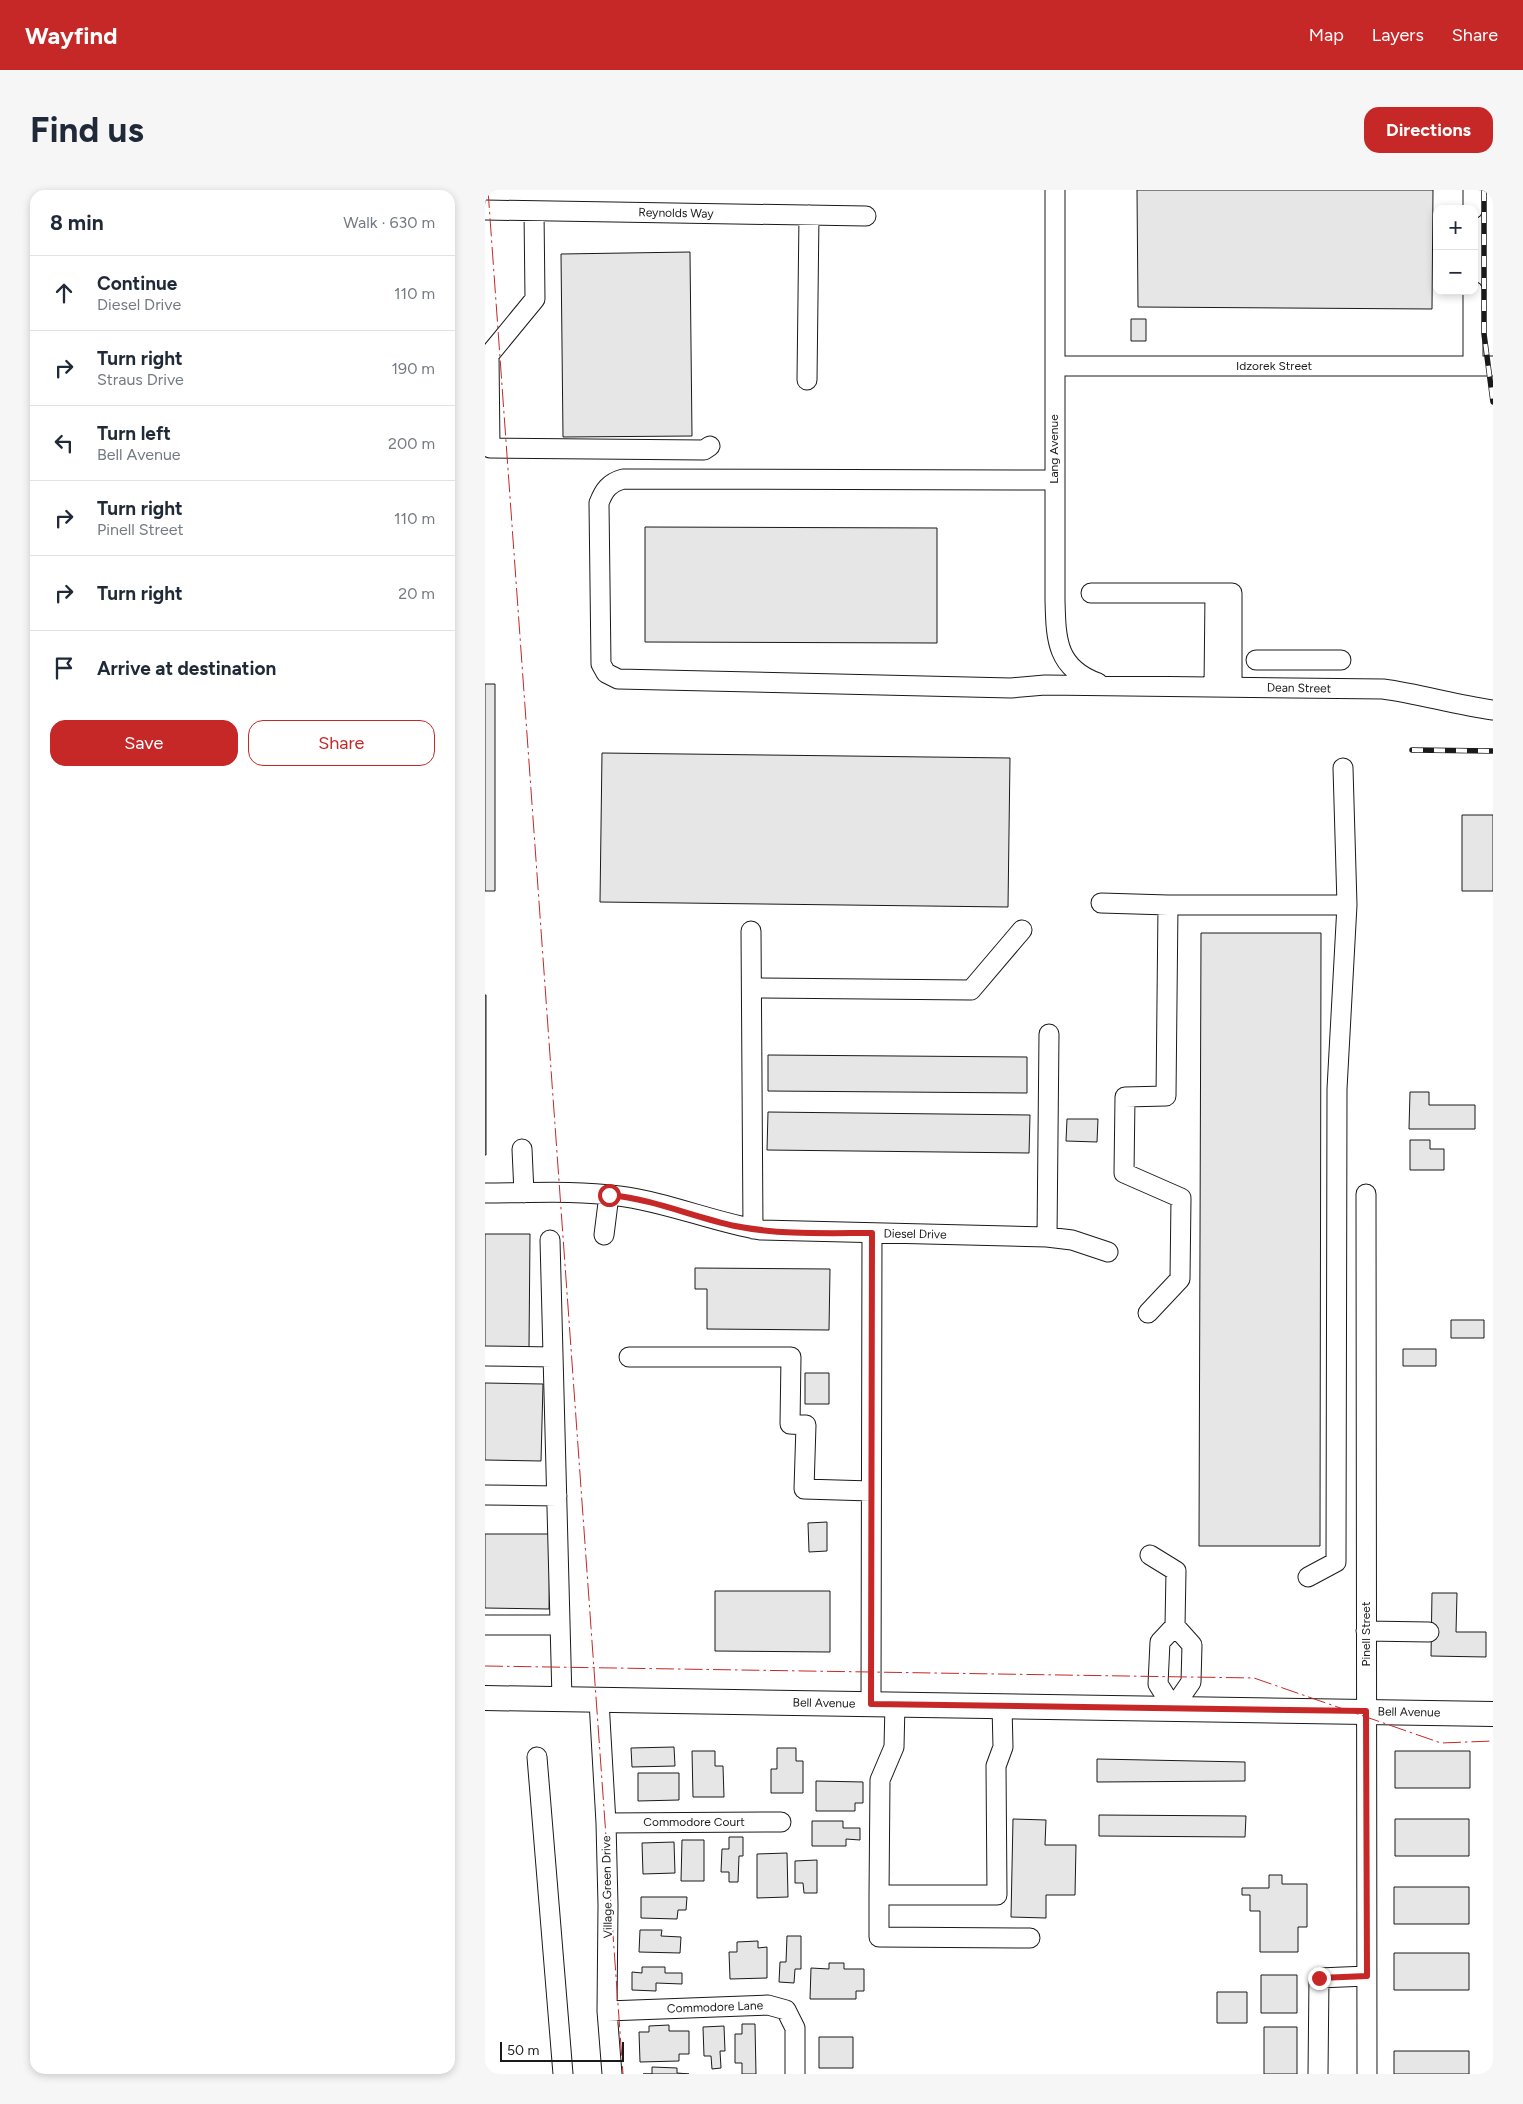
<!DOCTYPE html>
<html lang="en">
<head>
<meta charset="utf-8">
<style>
  body { margin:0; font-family:Figtree,sans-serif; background:#f6f6f7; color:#1f2937 }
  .controls { position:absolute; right:15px; top:15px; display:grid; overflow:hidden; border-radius:10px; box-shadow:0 2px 8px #0003 }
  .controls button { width:45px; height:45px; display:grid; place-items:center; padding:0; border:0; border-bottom:1px solid #e0e1e3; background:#fff; color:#1f2937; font:25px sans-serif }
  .scale { position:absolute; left:15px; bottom:12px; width:124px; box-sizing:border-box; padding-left:5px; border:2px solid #1a1a1a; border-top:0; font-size:14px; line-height:18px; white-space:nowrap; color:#1a1a1a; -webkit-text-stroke:4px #fff; paint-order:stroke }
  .stop { position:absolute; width:15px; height:15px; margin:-11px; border:4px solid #c62828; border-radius:50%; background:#fff }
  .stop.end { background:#c62828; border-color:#fff; box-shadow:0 1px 5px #0008 }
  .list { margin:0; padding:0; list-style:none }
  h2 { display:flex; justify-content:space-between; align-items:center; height:65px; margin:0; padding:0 20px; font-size:21px }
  h2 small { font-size:16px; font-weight:400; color:#747a83 }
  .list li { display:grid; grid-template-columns:32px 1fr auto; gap:15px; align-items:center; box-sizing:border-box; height:75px; padding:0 20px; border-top:1px solid #e0e1e3 }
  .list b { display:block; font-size:19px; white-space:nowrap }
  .list p { margin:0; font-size:16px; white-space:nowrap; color:#747a83 }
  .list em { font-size:16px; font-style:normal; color:#747a83 }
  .actions { display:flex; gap:10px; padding:15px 20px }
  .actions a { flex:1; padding:11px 0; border:1px solid #c62828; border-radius:15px; text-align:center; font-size:18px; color:#c62828 }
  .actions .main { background:#c62828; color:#fff }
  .icon { flex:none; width:28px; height:28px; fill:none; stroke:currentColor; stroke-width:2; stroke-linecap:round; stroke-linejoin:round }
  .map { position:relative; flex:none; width:1008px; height:1884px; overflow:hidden; border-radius:15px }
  header { display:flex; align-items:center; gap:30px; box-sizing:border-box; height:70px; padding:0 25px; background:#c62828; color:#fff }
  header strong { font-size:24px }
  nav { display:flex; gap:28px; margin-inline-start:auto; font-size:18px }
  .intro { display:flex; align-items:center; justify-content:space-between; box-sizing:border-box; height:120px; padding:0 30px }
  h1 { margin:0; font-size:35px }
  .button { padding:12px 22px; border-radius:15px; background:#c62828; color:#fff; font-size:18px; font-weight:700 }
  main { display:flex; gap:30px; padding:0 30px }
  aside { flex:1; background:#fff; border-radius:15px; box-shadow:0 2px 8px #0003 }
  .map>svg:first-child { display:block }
</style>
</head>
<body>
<header>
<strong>Wayfind</strong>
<nav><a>Map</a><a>Layers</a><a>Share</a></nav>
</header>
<div class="intro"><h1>Find us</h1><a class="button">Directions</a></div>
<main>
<aside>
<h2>8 min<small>Walk · 630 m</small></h2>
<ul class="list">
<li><svg class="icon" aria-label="ahead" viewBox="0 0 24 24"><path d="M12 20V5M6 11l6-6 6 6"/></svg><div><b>Continue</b><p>Diesel Drive</p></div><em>110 m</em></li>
<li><svg class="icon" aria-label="right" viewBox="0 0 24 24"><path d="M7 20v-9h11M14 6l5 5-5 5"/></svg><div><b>Turn right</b><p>Straus Drive</p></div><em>190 m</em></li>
<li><svg class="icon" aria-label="left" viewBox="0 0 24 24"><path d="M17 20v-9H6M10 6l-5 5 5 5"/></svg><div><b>Turn left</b><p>Bell Avenue</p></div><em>200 m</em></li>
<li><svg class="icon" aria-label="right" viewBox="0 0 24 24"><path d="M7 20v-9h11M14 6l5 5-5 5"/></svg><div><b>Turn right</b><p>Pinell Street</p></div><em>110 m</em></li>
<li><svg class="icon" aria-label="right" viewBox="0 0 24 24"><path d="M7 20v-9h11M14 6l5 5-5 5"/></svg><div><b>Turn right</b></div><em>20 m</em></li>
<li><svg class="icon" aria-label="arrive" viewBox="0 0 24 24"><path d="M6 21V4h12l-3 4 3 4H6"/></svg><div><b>Arrive at destination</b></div></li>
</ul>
<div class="actions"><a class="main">Save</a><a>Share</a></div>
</aside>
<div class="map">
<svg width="1008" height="1884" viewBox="0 0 1008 1884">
  <rect width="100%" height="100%" fill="#fff"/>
  <path fill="#e6e6e6" stroke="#1a1a1a" d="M 652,0 L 948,0 L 947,119 L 653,117 Z
    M 205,62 L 207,246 L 78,247 L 76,64 Z
    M 646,129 L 661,129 L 661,151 L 646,151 Z
    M 160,337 L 452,338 L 452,453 L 160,452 Z
    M 0,494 L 10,494 L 10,701 L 0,701 Z
    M 117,563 L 525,568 L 523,717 L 115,712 Z
    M 977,625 L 1008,625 L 1008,701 L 977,701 Z
    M 716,743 L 836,743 L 835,1356 L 714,1356 Z
    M 0,805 L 1,805 L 1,965 L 0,965 Z
    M 283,865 L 542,867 L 542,903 L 283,901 Z
    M 925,902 L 944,902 L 944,915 L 990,915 L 990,939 L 924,939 Z
    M 283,922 L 545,925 L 544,963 L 282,960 Z
    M 582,929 L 613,929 L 612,952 L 581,951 Z
    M 925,950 L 945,950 L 945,959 L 959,959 L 959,980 L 925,980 Z
    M 0,1044 L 45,1044 L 44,1158 L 0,1158 Z
    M 210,1078 L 345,1079 L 344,1140 L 222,1139 L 222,1099 L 210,1099 Z
    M 966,1130 L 999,1130 L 999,1148 L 966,1148 Z
    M 918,1159 L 951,1159 L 951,1176 L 918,1176 Z
    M 320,1183 L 344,1183 L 344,1214 L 320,1214 Z
    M 0,1193 L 58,1194 L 56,1271 L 0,1270 Z
    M 342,1332 L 342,1361 L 324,1362 L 323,1333 Z
    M 0,1344 L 65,1344 L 64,1419 L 0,1418 Z
    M 230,1401 L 345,1401 L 345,1462 L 230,1461 Z
    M 947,1403 L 972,1403 L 971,1442 L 1001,1442 L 1001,1467 L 946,1466 Z
    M 189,1557 L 190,1576 L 147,1577 L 146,1558 Z
    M 292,1558 L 311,1558 L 311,1571 L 318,1571 L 318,1603 L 286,1603 L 286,1579 L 292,1579 Z
    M 207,1561 L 230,1561 L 230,1576 L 238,1576 L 239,1607 L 208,1607 Z
    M 910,1561 L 985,1561 L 985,1598 L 910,1598 Z
    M 612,1569 L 760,1572 L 760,1591 L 612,1592 Z
    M 153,1583 L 194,1583 L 194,1610 L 153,1611 Z
    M 331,1591 L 378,1592 L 378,1613 L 370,1613 L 370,1621 L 331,1621 Z
    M 614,1625 L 761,1626 L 760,1647 L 614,1646 Z
    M 528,1629 L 561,1630 L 560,1655 L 591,1655 L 590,1705 L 561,1705 L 561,1728 L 526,1727 Z
    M 910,1629 L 984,1629 L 984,1666 L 910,1666 Z
    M 327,1631 L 358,1631 L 358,1638 L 375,1638 L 375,1650 L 361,1649 L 361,1656 L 327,1656 Z
    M 244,1647 L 258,1647 L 258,1666 L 254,1666 L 253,1692 L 244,1692 L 244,1682 L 236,1682 L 237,1659 L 244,1659 Z
    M 197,1650 L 219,1650 L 219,1691 L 196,1691 Z
    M 189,1652 L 190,1683 L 158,1684 L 157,1653 Z
    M 302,1663 L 303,1707 L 272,1708 L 272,1664 Z
    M 332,1670 L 332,1703 L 319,1703 L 318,1693 L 310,1693 L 310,1671 Z
    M 784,1685 L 797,1685 L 797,1694 L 822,1694 L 822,1737 L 813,1737 L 813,1762 L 775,1762 L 775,1721 L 765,1721 L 765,1705 L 757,1705 L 757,1698 L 784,1698 Z
    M 909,1697 L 984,1697 L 984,1734 L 909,1734 Z
    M 156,1707 L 202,1707 L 201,1720 L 193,1720 L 192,1729 L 156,1728 Z
    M 155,1740 L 177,1740 L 176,1746 L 196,1747 L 195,1763 L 154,1762 Z
    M 302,1746 L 316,1746 L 316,1779 L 310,1779 L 309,1793 L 294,1792 L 295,1772 L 301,1772 Z
    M 273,1751 L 273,1758 L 282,1757 L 282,1788 L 245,1789 L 244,1762 L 252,1762 L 252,1752 Z
    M 909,1763 L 984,1763 L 984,1800 L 909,1800 Z
    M 344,1773 L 359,1773 L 359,1779 L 379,1779 L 379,1801 L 371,1801 L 371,1809 L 325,1809 L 326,1778 L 344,1779 Z
    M 157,1777 L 180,1777 L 180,1783 L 197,1783 L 197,1794 L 171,1793 L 171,1801 L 147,1800 L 147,1782 L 157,1783 Z
    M 776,1785 L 812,1785 L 812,1823 L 776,1823 Z
    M 732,1802 L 762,1802 L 762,1833 L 732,1833 Z
    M 257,1834 L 270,1834 L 271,1884 L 257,1884 L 257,1873 L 250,1873 L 250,1844 L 257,1844 Z
    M 184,1835 L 184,1841 L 204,1841 L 204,1864 L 194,1864 L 194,1871 L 155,1872 L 154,1842 L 164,1842 L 164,1836 Z
    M 239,1836 L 240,1861 L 235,1861 L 236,1878 L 227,1879 L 226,1866 L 219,1866 L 218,1837 Z
    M 779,1837 L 812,1837 L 812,1884 L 779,1884 Z
    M 334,1847 L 368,1847 L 368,1878 L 334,1878 Z
    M 909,1861 L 984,1861 L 984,1884 L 909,1884 Z
    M 167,1877 L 192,1878 L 192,1883 L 204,1884 L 158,1884 L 167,1884 Z"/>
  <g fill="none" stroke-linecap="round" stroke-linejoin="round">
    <defs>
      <path id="minor" d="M 570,0 L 570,410 C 571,449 571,478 613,493
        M 988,19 L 988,0
        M 0,20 L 381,26
        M 49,21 L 50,109 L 4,165 L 5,258 L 219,260 L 225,256
        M 988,175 L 988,101
        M 570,176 L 1008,176
        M 322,190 L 324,25
        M 569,290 L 138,289 C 124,293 119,300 114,313 L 116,474 L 121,483 L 133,489 L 526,498 L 560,495 L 898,499 C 935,504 971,515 1008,520
        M 606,403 L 747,403 L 747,497
        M 771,470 L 856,470
        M 729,497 L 730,403
        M 616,713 L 683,715 L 862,715
        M 266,741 L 268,1039
        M 267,798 L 486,800 L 537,740
        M 37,959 L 39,1003
        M 0,1003 C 44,1003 90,1000 134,1006 C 182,1012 228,1032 275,1040 L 562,1047 L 587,1050 L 623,1062
        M 881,1004 L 882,1884
        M 119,1045 L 124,1005
        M 562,1047 L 564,844
        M 65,1050 L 77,1509
        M 663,1123 L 695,1089 L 696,1008 L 639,983 L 640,907 L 681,906 L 683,715
        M 0,1166 L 68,1167
        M 144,1167 L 306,1167 L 305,1234 L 321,1235 L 319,1299 L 386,1301
        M 0,1305 L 72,1306
        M 665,1365 L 691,1381 L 690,1436 L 707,1455 L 706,1492 L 688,1518 L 673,1494 L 675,1452 L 690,1436
        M 823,1387 L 851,1372 L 852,899 L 862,715 L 858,578
        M 0,1435 L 75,1435
        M 881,1441 L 944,1442
        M 114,1511 L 121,1633 L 123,1715 L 122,1821 L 127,1884
        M 386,1514 L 387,1043
        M 410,1514 L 409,1557 L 395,1590 L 394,1705 L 512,1705 L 511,1576 L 518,1557 L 517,1516
        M 52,1567 L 78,1884
        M 121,1633 L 296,1632
        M 394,1705 L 394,1747 L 545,1748
        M 122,1821 L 283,1815 L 301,1820 L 310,1838 L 310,1884
        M 833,1884 L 834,1788 L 882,1786"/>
      <path id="major" d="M 0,1508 L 1008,1524"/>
    </defs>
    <use href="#minor" stroke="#1a1a1a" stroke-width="21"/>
    <use href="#major" stroke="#1a1a1a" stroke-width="26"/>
    <use href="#minor" stroke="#fff" stroke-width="19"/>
    <use href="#major" stroke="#fff" stroke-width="24"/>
    <defs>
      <path id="rail" d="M 999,0 L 999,144 L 1008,212
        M 927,560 L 1008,561"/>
    </defs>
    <use href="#rail" stroke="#1a1a1a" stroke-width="5.5"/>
    <use href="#rail" stroke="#fff" stroke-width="4" stroke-dasharray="11" stroke-linecap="butt"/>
    <path stroke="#c62828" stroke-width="1" stroke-dasharray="18 4 2.5 4" stroke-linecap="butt" d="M 3,0 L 138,1884
      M 0,1476 L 769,1488 L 956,1553 L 1008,1551"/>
  </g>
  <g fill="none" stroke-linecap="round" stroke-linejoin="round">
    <path stroke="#c62828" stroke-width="6" d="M 124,1005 C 168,1009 208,1027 250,1036 C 295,1045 341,1043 387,1043 L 386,1514 L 881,1521 L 882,1786 L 834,1788"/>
  </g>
  <g text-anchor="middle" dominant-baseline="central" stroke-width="4" stroke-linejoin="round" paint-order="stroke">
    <g font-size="12" fill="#1a1a1a" stroke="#fff">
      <text transform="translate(191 23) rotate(1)">Reynolds Way</text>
      <text x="789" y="176">Idzorek Street</text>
      <text transform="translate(569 259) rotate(-90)">Lang Avenue</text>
      <text transform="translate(814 498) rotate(1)">Dean Street</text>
      <text transform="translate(430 1044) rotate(1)">Diesel Drive</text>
      <text transform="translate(881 1444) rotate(-90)">Pinell Street</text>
      <text transform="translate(339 1513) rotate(1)">Bell Avenue</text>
      <text transform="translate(924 1522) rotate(1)">Bell Avenue</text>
      <text x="209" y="1632">Commodore Court</text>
      <text transform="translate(122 1697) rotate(-91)">Village Green Drive</text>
      <text transform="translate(230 1817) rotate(-2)">Commodore Lane</text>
    </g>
  </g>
</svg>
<div class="controls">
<button>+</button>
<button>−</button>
</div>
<div class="scale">50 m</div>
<div class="stop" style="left:124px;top:1005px"></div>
<div class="stop end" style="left:834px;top:1788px"></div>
</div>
</main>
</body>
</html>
